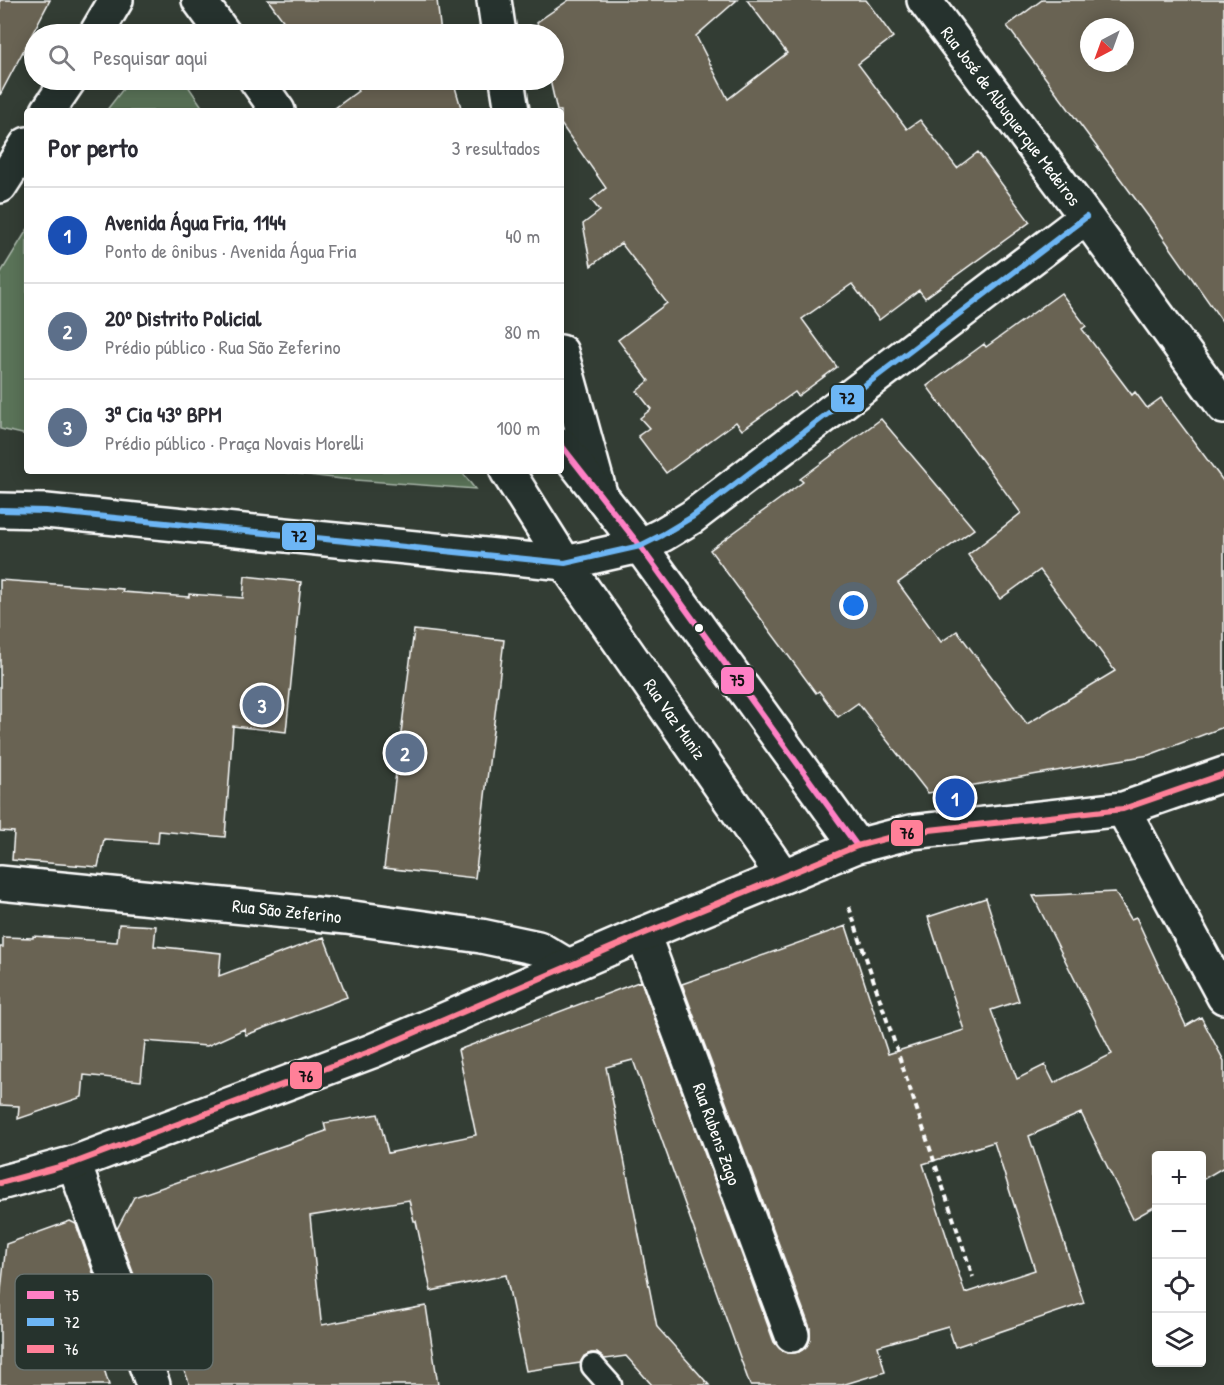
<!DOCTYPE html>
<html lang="pt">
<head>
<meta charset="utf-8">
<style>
  body { margin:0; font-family:"Patrick Hand",sans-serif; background:#f2f2f3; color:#2b2b33 }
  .controls { position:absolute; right:18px; bottom:18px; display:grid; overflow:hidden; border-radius:6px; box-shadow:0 3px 15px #0003 }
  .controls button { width:54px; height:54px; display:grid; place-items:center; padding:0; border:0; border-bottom:2px solid #e1e1e2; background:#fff; color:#2b2b33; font:30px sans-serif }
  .compass { position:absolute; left:1080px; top:18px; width:54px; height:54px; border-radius:50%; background:#fff; box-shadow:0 3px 15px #0003; rotate:221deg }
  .you { position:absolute; left:854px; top:606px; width:21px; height:21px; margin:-15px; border:4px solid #fff; border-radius:50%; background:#1a73e8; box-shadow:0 0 0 9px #1a73e833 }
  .badge { display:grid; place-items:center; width:39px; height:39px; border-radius:50%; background:#b45309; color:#fff; font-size:20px; font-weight:700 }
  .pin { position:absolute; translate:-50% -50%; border:3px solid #fff; box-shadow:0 2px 6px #0006 }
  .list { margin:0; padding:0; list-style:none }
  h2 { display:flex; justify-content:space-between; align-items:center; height:78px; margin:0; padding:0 24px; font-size:26px }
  h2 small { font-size:20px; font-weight:400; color:#7c7c81 }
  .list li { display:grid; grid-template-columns:39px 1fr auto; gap:18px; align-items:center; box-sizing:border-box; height:96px; padding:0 24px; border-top:2px solid #e1e1e2 }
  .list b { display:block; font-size:22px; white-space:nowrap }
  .list p { margin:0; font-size:20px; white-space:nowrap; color:#7c7c81 }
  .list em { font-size:20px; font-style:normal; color:#7c7c81 }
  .icon { flex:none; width:33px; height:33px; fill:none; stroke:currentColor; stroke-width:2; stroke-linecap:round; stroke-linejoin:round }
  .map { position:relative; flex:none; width:1224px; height:1385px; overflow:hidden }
  .search { position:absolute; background:#fff; box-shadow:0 3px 15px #0003; left:24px; top:24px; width:540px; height:66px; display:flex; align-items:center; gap:15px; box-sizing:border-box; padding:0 21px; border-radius:33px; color:#7c7c81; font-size:22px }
  .panel { position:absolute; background:#fff; box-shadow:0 3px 15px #0003; left:24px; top:108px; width:540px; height:366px; border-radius:6px }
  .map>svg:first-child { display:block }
</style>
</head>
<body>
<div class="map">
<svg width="1224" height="1385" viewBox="0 0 1224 1385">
  <rect width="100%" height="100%" fill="#333d34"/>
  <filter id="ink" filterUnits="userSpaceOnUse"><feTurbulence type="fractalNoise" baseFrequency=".0167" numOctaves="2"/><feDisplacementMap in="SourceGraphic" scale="12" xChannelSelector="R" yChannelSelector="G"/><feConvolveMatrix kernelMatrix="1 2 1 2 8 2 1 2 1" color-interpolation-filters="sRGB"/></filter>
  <g filter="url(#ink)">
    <path fill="#5a7359" stroke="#acb9ac" stroke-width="1.5" d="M 130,80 L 184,80 L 205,111 L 106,111 Z
      M 27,230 L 27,435 L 0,429 L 0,274 Z
      M 274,471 L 461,471 L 475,489 L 342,479 Z"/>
    <path fill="#696452" stroke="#fff" stroke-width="1.5" fill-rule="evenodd" d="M 0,0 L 50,0 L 0,95 Z
      M 268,0 L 437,0 L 441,34 L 293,34 Z
      M 569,0 L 737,0 L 696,36 L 728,99 L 787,53 L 747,0 L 866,0 L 893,37 L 858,64 L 907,129 L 920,120 L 957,168 L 978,152 L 1030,222 L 925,298 L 919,290 L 879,320 L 852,284 L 802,319 L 837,367 L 798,396 L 795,392 L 742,430 L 736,422 L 666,473 L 638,436 L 649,428 L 640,418 L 651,409 L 637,391 L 649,381 L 618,340 L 667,303 L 621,243 L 591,266 L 583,224 L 600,211 L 591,200 L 606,188 L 561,124 L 561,111 L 557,111 L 550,80 L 554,80 L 554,34 L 540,34 L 537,22 Z
      M 1042,0 L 1224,0 L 1224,324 L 1151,220 L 1007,26 ZM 1089,27 L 1125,27 L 1125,63 L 1089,63 Z
      M 350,80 L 453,80 L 462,111 L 331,111 L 358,91 Z
      M 1061,293 L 1086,326 L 1082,329 L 1132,395 L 1135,392 L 1147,408 L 1161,398 L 1224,482 L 1224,727 L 1149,755 L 928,793 L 858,703 L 838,717 L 819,691 L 816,693 L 710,550 L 803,482 L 800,479 L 881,419 L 974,529 L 898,583 L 941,642 L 957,631 L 1027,724 L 1115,671 L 1040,570 L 1000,599 L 968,555 L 1021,513 L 927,386 L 984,344 L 986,347 Z
      M 245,576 L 301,582 L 286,732 L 233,726 L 225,837 L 159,831 L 158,843 L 104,839 L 98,867 L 12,860 L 14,832 L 0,831 L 0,580 L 123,589 L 122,592 L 189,597 L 189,594 L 243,598 Z
      M 414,630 L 504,640 L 475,878 L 384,868 Z
      M 1115,892 L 1131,919 L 1136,917 L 1186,1026 L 1201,1017 L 1224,1061 L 1224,1167 L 1202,1180 L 1202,1155 L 1156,1155 L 1156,1206 L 1133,1219 L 1081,1113 L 1029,1136 L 1084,1303 L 955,1347 L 948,1326 L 878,1346 L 885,1372 L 842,1385 L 750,1385 L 633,1060 L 606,1067 L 657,1327 L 709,1385 L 652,1385 L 626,1356 L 605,1359 L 597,1353 L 591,1353 L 584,1356 L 580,1363 L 526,1371 L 506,1275 L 431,1291 L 416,1221 L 414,1221 L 409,1200 L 310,1216 L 321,1321 L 322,1325 L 426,1306 L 438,1385 L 190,1385 L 153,1290 L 141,1294 L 117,1229 L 134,1197 L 326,1131 L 324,1123 L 378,1114 L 388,1153 L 476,1135 L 458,1050 L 641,981 L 774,1342 L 780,1349 L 788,1353 L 799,1352 L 807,1346 L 810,1339 L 810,1328 L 682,984 L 846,926 L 888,1054 L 964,1030 L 928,917 L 986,898 L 1019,1001 L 991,1010 L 1017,1079 L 1045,1065 L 1054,1083 L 1112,1054 L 1033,896 ZM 994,1142 L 1035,1270 L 965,1293 L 923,1164 Z
      M 119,924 L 156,926 L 154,946 L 221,953 L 219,976 L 324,937 L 347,997 L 246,1035 L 244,1029 L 207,1046 L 145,1041 L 141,1081 L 84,1075 L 82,1097 L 18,1119 L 19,1106 L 0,1105 L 0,947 L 3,947 L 3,937 L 33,938 L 33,936 L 117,942 Z
      M 70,1221 L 76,1224 L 105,1307 L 87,1313 L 109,1385 L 0,1385 L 0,1300 L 6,1244 Z"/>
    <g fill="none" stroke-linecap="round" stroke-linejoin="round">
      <defs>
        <path id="lane" d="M 593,1366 L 610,1385"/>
        <path id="street" d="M 494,0 L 499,34
          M 924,0 L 1086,217 L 1224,407
          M 96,34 L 116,0
          M 507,80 L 512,111
          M 48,111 L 69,80
          M 0,186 L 27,144
          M 561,352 L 601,497
          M 0,510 L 46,511 L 565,563 L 640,546 L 662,535 L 692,517 L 1086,217
          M 0,883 L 346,917 L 481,936 L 538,948 L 568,966
          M 643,934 L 792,1335
          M 74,1163 L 153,1385"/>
        <path id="secondary" d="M 199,0 L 224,34
          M 256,80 L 278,111
          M 561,445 L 640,546 L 857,846
          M 507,471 L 565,563 L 783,876
          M 1123,809 L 1224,997
          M 0,1183 L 74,1163 L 372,1051 L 643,934 L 857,846 L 911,832 L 1123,809 L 1224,774"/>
      </defs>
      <use href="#lane" stroke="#fff" stroke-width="27"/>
      <use href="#street" stroke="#fff" stroke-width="38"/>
      <use href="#secondary" stroke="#fff" stroke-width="38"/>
      <path stroke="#fff" stroke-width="4" stroke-dasharray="6 4.5" stroke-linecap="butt" d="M 849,907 L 973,1277"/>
      <use href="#lane" stroke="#26332d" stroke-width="22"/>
      <use href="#street" stroke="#26332d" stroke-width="33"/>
      <use href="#secondary" stroke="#26332d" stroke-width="33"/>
      <defs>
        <path id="bus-1" d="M 561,445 L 640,546 L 857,846"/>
        <path id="bus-2" d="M 0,510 L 46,511 L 565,563 L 640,546 L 662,535 L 692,517 L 1086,217"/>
        <path id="bus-3" d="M 0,1183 L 74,1163 L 372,1051 L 643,934 L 857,846 L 911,832 L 1123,809 L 1224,774"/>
      </defs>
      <use href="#bus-1" stroke="#26332d" stroke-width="10"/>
      <use href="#bus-2" stroke="#26332d" stroke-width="10"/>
      <use href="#bus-3" stroke="#26332d" stroke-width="10"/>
      <use href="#bus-1" stroke="#ff80c5" stroke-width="6"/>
      <use href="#bus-2" stroke="#6db6f5" stroke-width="6"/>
      <use href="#bus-3" stroke="#ff8098" stroke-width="6"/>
    </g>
  </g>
  <circle fill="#fff" stroke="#26332d" stroke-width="2" cx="699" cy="628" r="5"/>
  <g text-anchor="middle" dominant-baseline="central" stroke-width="4.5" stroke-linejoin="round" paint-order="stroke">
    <g font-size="18" fill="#fff" stroke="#26332d">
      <text transform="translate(1011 116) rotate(53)">Rua José de Albuquerque Medeiros</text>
      <text transform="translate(675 719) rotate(55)">Rua Vaz Muniz</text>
      <text transform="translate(287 911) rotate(6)">Rua São Zeferino</text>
      <text transform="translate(717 1134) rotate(70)">Rua Rubens Zago</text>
    </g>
  </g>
  <rect x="15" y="1274" width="198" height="96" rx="9" fill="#26332d" stroke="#67706c" stroke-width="1.5"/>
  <rect x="27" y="1291" width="27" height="8" fill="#ff80c5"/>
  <rect x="27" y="1318" width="27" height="8" fill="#6db6f5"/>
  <rect x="27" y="1345" width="27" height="8" fill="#ff8098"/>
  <g font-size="16" fill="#fff">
    <text x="64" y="1301">75</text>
    <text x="64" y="1328">72</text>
    <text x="64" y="1355">76</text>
  </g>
  <g stroke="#26332d" stroke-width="2">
    <rect x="830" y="384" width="35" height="29" rx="6" fill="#6db6f5"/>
    <rect x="281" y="522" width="35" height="29" rx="6" fill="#6db6f5"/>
    <rect x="720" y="666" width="35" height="29" rx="6" fill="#ff80c5"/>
    <rect x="890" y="819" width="34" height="28" rx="6" fill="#ff8098"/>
    <rect x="289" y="1061" width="34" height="29" rx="6" fill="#ff8098"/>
  </g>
  <g font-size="16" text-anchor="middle" font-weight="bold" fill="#111">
    <text x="847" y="404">72</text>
    <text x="299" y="542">72</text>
    <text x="737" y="686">75</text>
    <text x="907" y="839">76</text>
    <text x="306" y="1082">76</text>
  </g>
</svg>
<div class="controls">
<button>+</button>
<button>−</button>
<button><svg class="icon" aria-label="locate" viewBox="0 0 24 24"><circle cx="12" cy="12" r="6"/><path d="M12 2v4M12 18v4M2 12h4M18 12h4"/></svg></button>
<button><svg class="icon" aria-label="layers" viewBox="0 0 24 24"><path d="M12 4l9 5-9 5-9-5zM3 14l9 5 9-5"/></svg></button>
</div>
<svg class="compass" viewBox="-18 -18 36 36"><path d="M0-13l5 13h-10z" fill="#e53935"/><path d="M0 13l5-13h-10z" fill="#7c7c81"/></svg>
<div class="you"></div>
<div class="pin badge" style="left:955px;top:798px;background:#1a4fb4">1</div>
<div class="pin badge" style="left:405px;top:753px;background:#5c6f8a">2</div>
<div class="pin badge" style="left:262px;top:705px;background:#5c6f8a">3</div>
<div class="search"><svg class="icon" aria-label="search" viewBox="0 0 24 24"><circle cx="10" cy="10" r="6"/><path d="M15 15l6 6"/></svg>Pesquisar aqui</div>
<section class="panel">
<h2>Por perto<small>3 resultados</small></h2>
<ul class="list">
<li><span class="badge" style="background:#1a4fb4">1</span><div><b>Avenida Água Fria, 1144</b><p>Ponto de ônibus · Avenida Água Fria</p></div><em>40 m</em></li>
<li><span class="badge" style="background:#5c6f8a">2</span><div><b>20º Distrito Policial</b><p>Prédio público · Rua São Zeferino</p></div><em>80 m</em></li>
<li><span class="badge" style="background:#5c6f8a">3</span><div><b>3ª Cia 43º BPM</b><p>Prédio público · Praça Novais Morelli</p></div><em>100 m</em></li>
</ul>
</section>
</div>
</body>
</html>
